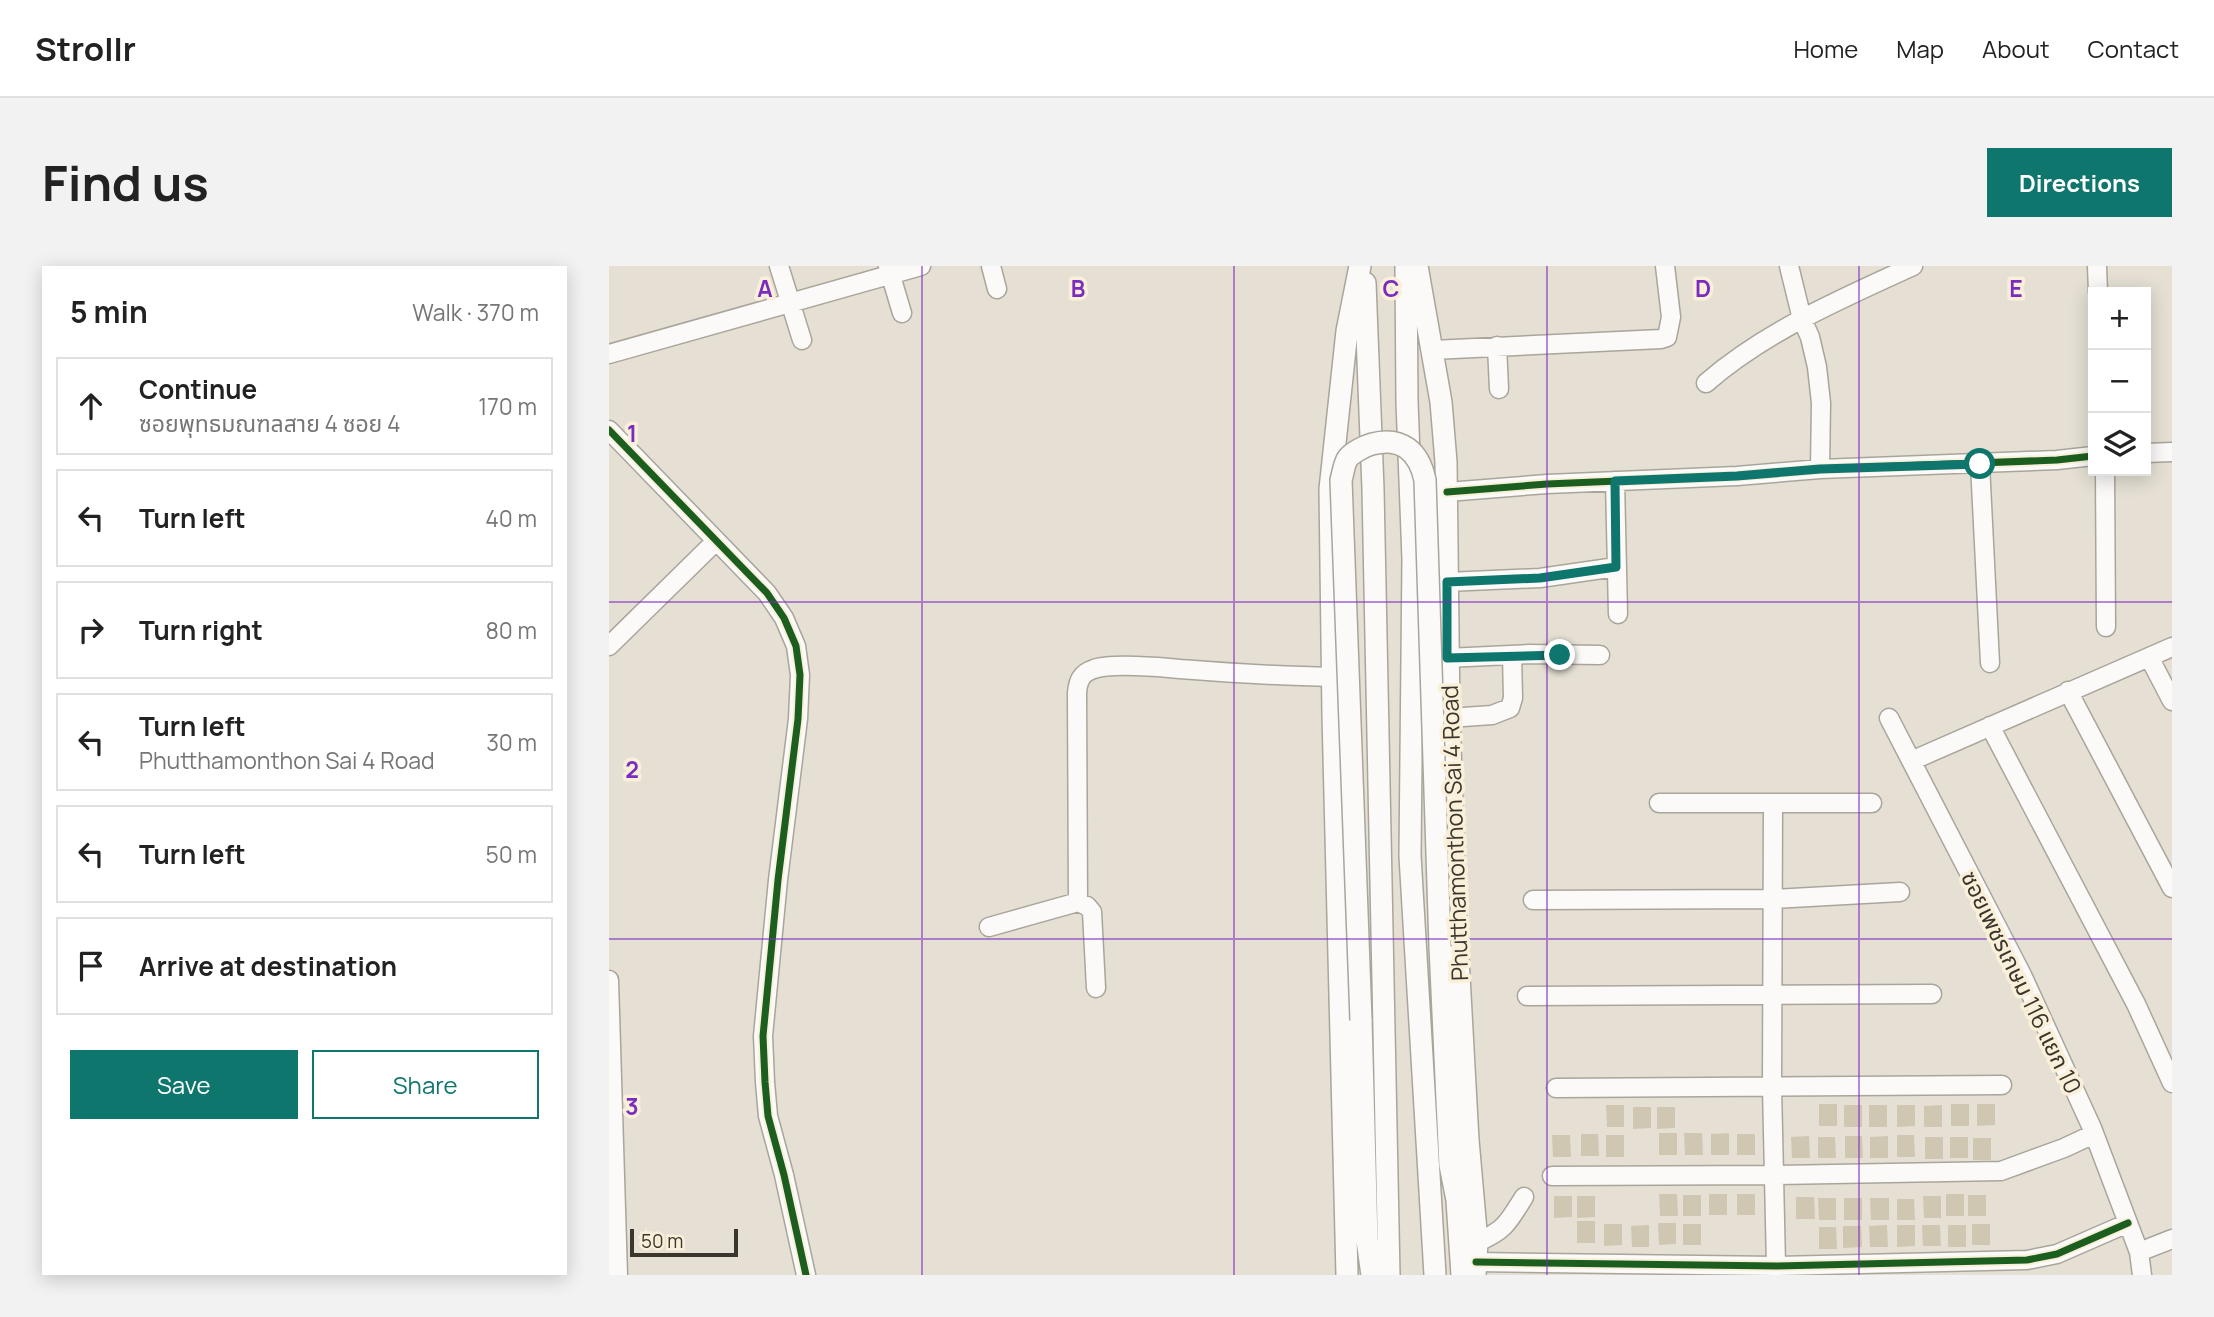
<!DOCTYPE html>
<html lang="en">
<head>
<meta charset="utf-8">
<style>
  body { margin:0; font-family:Manrope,"Noto Sans Thai",sans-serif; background:#f2f2f2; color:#222 }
  .controls { position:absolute; right:21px; top:21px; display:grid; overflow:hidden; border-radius:0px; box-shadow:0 4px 18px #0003 }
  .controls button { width:63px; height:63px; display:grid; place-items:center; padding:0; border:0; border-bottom:2px solid #e0e0e0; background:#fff; color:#222; font:35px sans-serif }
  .scale { position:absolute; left:21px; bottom:18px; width:108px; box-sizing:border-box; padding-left:7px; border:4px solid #3a362d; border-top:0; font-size:19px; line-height:24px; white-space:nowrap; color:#3a362d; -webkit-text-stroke:5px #faf0d9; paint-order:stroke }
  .stop { position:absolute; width:21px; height:21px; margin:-16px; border:5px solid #0f766e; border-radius:50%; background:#fff }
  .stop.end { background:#0f766e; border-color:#fff; box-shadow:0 2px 7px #0008 }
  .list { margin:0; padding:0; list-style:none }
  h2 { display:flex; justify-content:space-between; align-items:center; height:91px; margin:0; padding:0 28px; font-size:30px }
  h2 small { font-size:23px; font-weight:400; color:#767676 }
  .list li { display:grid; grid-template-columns:46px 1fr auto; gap:21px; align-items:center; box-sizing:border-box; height:98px; margin:0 14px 14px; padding:0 14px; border:2px solid #e0e0e0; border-radius:0px }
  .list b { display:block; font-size:26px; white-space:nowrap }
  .list p { margin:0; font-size:23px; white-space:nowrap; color:#767676 }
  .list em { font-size:23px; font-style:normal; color:#767676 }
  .actions { display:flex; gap:14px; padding:21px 28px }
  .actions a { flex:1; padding:16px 0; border:2px solid #0f766e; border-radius:0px; text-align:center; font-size:24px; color:#0f766e }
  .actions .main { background:#0f766e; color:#fff }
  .icon { flex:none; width:38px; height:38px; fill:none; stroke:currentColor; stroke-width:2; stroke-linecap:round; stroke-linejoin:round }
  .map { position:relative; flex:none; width:1563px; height:1009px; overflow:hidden; border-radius:0px }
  header { display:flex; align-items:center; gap:42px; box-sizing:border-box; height:98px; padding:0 35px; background:#fff; border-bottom:2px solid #e0e0e0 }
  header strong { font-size:33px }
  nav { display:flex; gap:38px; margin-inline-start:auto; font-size:24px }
  .intro { display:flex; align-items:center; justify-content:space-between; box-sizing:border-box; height:168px; padding:0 42px }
  h1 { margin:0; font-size:49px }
  .button { padding:18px 32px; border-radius:0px; background:#0f766e; color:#fff; font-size:24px; font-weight:700 }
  main { display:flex; gap:42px; padding:0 42px }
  aside { flex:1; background:#fff; border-radius:0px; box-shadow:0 4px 18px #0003 }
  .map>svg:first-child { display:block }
</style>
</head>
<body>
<header>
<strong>Strollr</strong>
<nav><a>Home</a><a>Map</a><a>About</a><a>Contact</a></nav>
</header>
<div class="intro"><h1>Find us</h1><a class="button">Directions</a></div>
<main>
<aside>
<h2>5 min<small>Walk · 370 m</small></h2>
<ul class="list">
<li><svg class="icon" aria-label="ahead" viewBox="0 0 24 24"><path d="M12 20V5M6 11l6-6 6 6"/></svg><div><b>Continue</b><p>ซอยพุทธมณฑลสาย 4 ซอย 4</p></div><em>170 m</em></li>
<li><svg class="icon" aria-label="left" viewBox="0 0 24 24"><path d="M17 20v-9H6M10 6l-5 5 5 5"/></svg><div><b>Turn left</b></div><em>40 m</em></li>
<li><svg class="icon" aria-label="right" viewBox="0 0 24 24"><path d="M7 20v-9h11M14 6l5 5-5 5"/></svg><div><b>Turn right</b></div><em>80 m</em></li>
<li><svg class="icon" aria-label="left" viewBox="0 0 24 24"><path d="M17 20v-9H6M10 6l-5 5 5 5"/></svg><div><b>Turn left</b><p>Phutthamonthon Sai 4 Road</p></div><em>30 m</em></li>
<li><svg class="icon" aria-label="left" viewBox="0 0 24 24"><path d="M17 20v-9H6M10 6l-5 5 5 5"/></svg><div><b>Turn left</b></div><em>50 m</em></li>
<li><svg class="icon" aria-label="arrive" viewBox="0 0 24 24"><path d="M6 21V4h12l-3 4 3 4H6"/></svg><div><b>Arrive at destination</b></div></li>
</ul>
<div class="actions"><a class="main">Save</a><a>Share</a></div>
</aside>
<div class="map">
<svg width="1563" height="1009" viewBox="0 0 1563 1009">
  <rect width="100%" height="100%" fill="#e5e0d3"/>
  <path fill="#d0c7b3" d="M 1210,838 L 1228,838 L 1228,860 L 1210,860 Z
    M 1342,838 L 1360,838 L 1360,860 L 1342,860 Z
    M 1368,838 L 1386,838 L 1386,859 L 1368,860 Z
    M 997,839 L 1015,839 L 1015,861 L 998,861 Z
    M 1235,839 L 1253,839 L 1253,861 L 1235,861 Z
    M 1260,839 L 1278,839 L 1278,861 L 1260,861 Z
    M 1288,839 L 1306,839 L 1306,860 L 1288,861 Z
    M 1333,839 L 1333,861 L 1315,861 L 1315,840 Z
    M 1024,841 L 1042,841 L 1042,862 L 1024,863 Z
    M 1048,841 L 1066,841 L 1066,862 L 1048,863 Z
    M 1050,867 L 1068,867 L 1068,889 L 1050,889 Z
    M 1075,867 L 1093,867 L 1094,889 L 1076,889 Z
    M 1120,867 L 1120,889 L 1102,889 L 1102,868 Z
    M 972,868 L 989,868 L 990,890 L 972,890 Z
    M 1128,868 L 1146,868 L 1146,889 L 1128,889 Z
    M 943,869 L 961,869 L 962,891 L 944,891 Z
    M 997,869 L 1015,869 L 1015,891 L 997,891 Z
    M 1288,869 L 1305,869 L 1306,891 L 1288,891 Z
    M 1200,870 L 1201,892 L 1183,892 L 1182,871 Z
    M 1236,870 L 1253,870 L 1254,892 L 1236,892 Z
    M 1279,870 L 1279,892 L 1261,892 L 1261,871 Z
    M 1209,871 L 1226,871 L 1227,892 L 1209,892 Z
    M 1316,871 L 1334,871 L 1334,893 L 1316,893 Z
    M 1341,871 L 1359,871 L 1359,892 L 1341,892 Z
    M 1364,872 L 1382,872 L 1382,894 L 1364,894 Z
    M 1050,928 L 1068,928 L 1069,950 L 1051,950 Z
    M 1100,928 L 1118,928 L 1118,949 L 1100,949 Z
    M 1128,928 L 1146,928 L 1146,949 L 1128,949 Z
    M 1337,928 L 1355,928 L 1355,950 L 1337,950 Z
    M 1074,929 L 1092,929 L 1092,950 L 1074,950 Z
    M 1359,929 L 1377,929 L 1377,950 L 1359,950 Z
    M 945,930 L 963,930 L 963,951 L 945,952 Z
    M 968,930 L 986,930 L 986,951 L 968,952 Z
    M 1314,930 L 1332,930 L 1332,952 L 1315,952 Z
    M 1187,931 L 1205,931 L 1206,953 L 1187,953 Z
    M 1209,932 L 1227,932 L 1227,954 L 1210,954 Z
    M 1235,932 L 1253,932 L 1253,954 L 1235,954 Z
    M 1261,932 L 1280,932 L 1280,954 L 1262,954 Z
    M 1288,933 L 1305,933 L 1306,954 L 1288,954 Z
    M 968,955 L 986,955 L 986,977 L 968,977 Z
    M 1049,957 L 1067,957 L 1067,978 L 1050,979 Z
    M 995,958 L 1013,958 L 1013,979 L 995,980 Z
    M 1074,958 L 1092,958 L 1092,979 L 1074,979 Z
    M 1363,958 L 1381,958 L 1381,979 L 1363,979 Z
    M 1040,959 L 1040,981 L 1023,981 L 1022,960 Z
    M 1278,959 L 1279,981 L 1261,981 L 1260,960 Z
    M 1288,959 L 1306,959 L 1306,980 L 1288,981 Z
    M 1313,959 L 1331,959 L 1332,980 L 1314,980 Z
    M 1339,959 L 1357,959 L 1357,981 L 1339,981 Z
    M 1234,960 L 1252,960 L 1253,981 L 1234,982 Z
    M 1210,961 L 1227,961 L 1228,983 L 1210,983 Z"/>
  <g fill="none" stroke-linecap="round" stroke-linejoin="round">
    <defs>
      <path id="minor" d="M 170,0 L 193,74
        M 279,0 L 293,47
        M 382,0 L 388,23
        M 1180,0 L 1193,53 L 1201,71 L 1208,101 L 1212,137 L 1211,203
        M 1488,0 L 1489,26
        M 888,80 L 890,123
        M 824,84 L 1052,73 L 1058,71 L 1062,51 L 1056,0
        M 0,88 L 312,0
        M 1097,117 C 1157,65 1232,33 1304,0
        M 0,164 L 158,327 L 175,352 L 187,380 L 191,409 L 189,453 L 169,614 L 154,770 L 156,816 L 159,850 L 175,909 L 197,1009
        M 1537,187 L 1563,186
        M 1371,198 L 1381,397
        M 1496,205 L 1497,361
        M 1006,215 L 1009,348
        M 838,226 L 938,218 L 1128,210 L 1211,203 L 1448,194 L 1484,190
        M 838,316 L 931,312 L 1007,301
        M 0,380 L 107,275
        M 1540,391 L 1563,435
        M 838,392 L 920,388 L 991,389
        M 1459,425 L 1563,622
        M 840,452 L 883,449 L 901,442 L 904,432 L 903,389
        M 1280,452 L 1413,709 L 1483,862 L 1530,986 L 1533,1009
        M 1381,460 L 1527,738 L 1563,817
        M 1302,495 L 1563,381
        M 1050,537 L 1263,537
        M 1164,538 L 1163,821 L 1167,1000
        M 924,634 L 1163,633 L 1291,626
        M 469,636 L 478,640 L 483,646 L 487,722
        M 380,661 L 469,636 L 468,427 C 469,415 472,407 485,403 C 501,397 552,401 571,403 C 622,407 672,410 723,411
        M 0,714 L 9,1009
        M 918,730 L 1323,728
        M 947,822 L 1393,819
        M 943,910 L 1165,909 L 1392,905 L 1455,882 L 1485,868
        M 868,976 C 896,965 900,955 915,931
        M 1530,986 L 1563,973
        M 867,996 L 1167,1000 L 1418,994 L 1448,988 L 1519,957"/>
      <path id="major" d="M 797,0 L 798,136 L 804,293 L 801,590 L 826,1009
        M 808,0 L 832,136 L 837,196 L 840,452 L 847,655 L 859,874 L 868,976 L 866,1009
        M 756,17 L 764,223 L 780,1009
        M 831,681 L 841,899 L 848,934 L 853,1009
        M 752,754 L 758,974 L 763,1009
        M 738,1009 L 724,449 L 721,223 L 738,65 L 751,0"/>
    </defs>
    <use href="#minor" stroke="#a9a59b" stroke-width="21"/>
    <use href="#major" stroke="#a9a59b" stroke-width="24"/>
    <use href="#minor" stroke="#fbfaf8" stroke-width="18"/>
    <use href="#major" stroke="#fbfaf8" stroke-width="21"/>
    <defs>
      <path id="major-bridge" d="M 752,754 L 732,214 C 734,208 735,197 739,192 C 744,186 756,180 763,178 C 793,170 810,186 816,214 L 831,681"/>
    </defs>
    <use href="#major-bridge" stroke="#a9a59b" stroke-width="24" stroke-linecap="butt"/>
    <use href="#major-bridge" stroke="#fbfaf8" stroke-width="21"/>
    <defs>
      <path id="cycleway" d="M 0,164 L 158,327 L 175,352 L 187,380 L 191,409 L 189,453 L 169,614 L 154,770 L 156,816 L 159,850 L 175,909 L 197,1009
        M 838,226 L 938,218 L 1128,210 L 1211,203 L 1448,194 L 1484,190
        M 867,996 L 1167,1000 L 1418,994 L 1448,988 L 1519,957"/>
    </defs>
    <use href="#cycleway" stroke="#faf0d9" stroke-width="11"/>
    <use href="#cycleway" stroke="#1b5e20" stroke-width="7"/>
  </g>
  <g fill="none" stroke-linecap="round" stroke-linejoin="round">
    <path stroke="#0f766e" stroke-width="9" d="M 951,389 L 838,392 L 838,316 L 931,312 L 1007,301 L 1006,215 L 1128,210 L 1211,203 L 1371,198"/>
  </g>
  <path fill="none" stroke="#7b2cbf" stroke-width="2" stroke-opacity="0.55" d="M 313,0 L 313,1009M 625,0 L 625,1009M 938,0 L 938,1009M 1250,0 L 1250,1009M 0,336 L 1563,336M 0,673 L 1563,673"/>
  <g text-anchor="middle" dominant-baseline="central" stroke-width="7" stroke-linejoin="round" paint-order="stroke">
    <g font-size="23" fill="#3a362d" stroke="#faf0d9">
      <text transform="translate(845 567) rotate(-92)">Phutthamonthon Sai 4 Road</text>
      <text transform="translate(1413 716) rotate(64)">ซอยเพชรเกษม 116 แยก 10</text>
    </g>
  </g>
  <g font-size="23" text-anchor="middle" font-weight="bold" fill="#7b2cbf" stroke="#faf0d9" stroke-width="7" stroke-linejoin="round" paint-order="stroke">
    <text x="156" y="31">A</text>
    <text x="469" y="31">B</text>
    <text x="782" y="31">C</text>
    <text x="1094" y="31">D</text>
    <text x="1407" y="31">E</text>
    <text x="23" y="176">1</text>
    <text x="23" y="512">2</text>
    <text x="23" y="849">3</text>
  </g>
</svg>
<div class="controls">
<button>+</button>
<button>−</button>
<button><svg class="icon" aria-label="layers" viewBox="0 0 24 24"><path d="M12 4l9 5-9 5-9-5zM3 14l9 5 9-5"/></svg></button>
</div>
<div class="scale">50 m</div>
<div class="stop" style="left:1371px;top:198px"></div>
<div class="stop end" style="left:951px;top:389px"></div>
</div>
</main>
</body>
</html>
